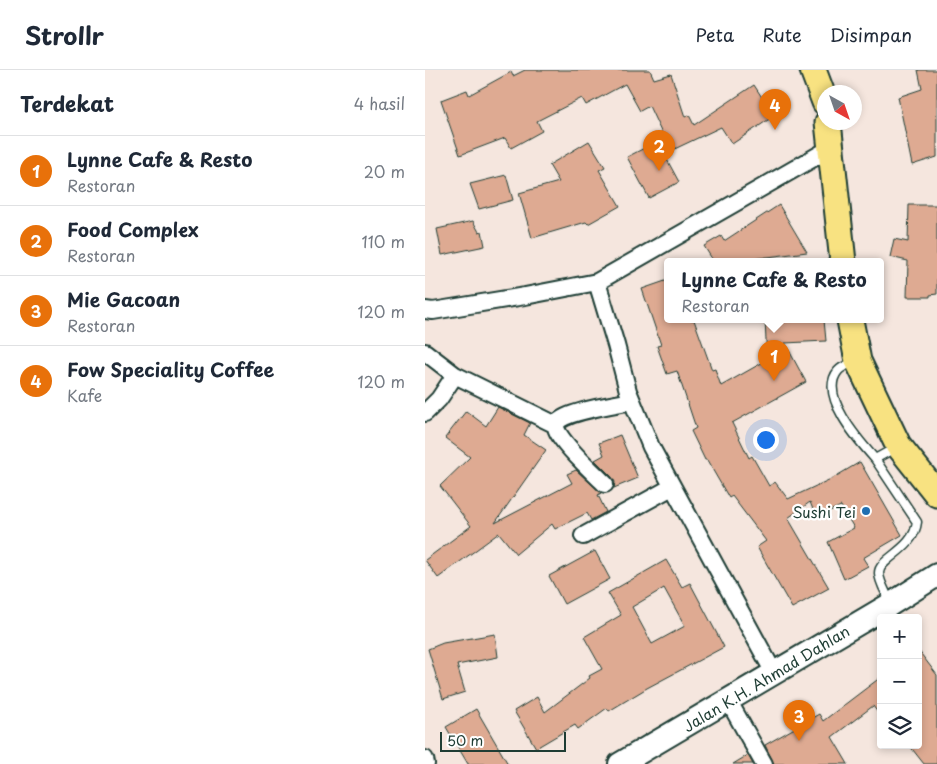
<!DOCTYPE html>
<html lang="id">
<head>
<meta charset="utf-8">
<style>
  body { margin:0; font-family:"Playpen Sans",sans-serif; background:#f6f6f7; color:#1f2937 }
  .controls { position:absolute; right:15px; bottom:15px; display:grid; overflow:hidden; border-radius:5px; box-shadow:0 2px 8px #0003 }
  .controls button { width:45px; height:45px; display:grid; place-items:center; padding:0; border:0; border-bottom:1px solid #e0e1e3; background:#fff; color:#1f2937; font:25px sans-serif }
  .compass { position:absolute; left:392px; top:15px; width:45px; height:45px; border-radius:50%; background:#fff; box-shadow:0 2px 8px #0003; rotate:140deg }
  .scale { position:absolute; left:15px; bottom:12px; width:126px; box-sizing:border-box; padding-left:5px; border:2px solid #1f3d34; border-top:0; font-size:14px; line-height:18px; white-space:nowrap; color:#1f3d34; -webkit-text-stroke:4px #fff; paint-order:stroke }
  .you { position:absolute; left:340px; top:369px; width:18px; height:18px; margin:-12px; border:4px solid #fff; border-radius:50%; background:#1a73e8; box-shadow:0 0 0 8px #1a73e833 }
  .badge { display:grid; place-items:center; width:32px; height:32px; border-radius:50%; background:#1f6fb2; color:#fff; font-size:16px; font-weight:700 }
  .pin { position:absolute; translate:-50% -41px; filter:drop-shadow(0 1px 2px #0008) }
  .pin::after { content:''; position:absolute; top:26px; width:18px; height:15px; background:inherit; clip-path:polygon(0 0,100% 0,50% 100%) }
  .popup { position:absolute; left:239px; top:188px; width:220px; height:65px; box-sizing:border-box; display:grid; place-content:center; border-radius:5px; background:#fff; filter:drop-shadow(0 1px 4px #0005); font-size:16px; white-space:nowrap; color:#747a83 }
  .popup b { font-size:19px; color:#1f2937 }
  .popup::after { content:''; position:absolute; left:50%; top:100%; margin-left:-10px; border:10px solid transparent; border-top-color:#fff }
  .list { margin:0; padding:0; list-style:none }
  h2 { display:flex; justify-content:space-between; align-items:center; height:65px; margin:0; padding:0 20px; font-size:21px }
  h2 small { font-size:16px; font-weight:400; color:#747a83 }
  .list li { display:grid; grid-template-columns:32px 1fr auto; gap:15px; align-items:center; box-sizing:border-box; height:70px; padding:0 20px; border-top:1px solid #e0e1e3 }
  .list b { display:block; font-size:19px; white-space:nowrap }
  .list p { margin:0; font-size:16px; white-space:nowrap; color:#747a83 }
  .list em { font-size:16px; font-style:normal; color:#747a83 }
  .icon { flex:none; width:28px; height:28px; fill:none; stroke:currentColor; stroke-width:2; stroke-linecap:round; stroke-linejoin:round }
  .map { position:relative; flex:none; width:512px; height:694px; overflow:hidden }
  header { display:flex; align-items:center; gap:30px; box-sizing:border-box; height:70px; padding:0 25px; background:#fff; border-bottom:1px solid #e0e1e3 }
  header strong { font-size:24px }
  nav { display:flex; gap:28px; margin-inline-start:auto; font-size:18px }
  main { display:flex }
  aside { flex:1; background:#fff }
  .map>svg:first-child { display:block }
</style>
</head>
<body>
<header>
<strong>Strollr</strong>
<nav><a>Peta</a><a>Rute</a><a>Disimpan</a></nav>
</header>
<main>
<aside>
<h2>Terdekat<small>4 hasil</small></h2>
<ul class="list">
<li><span class="badge" style="background:#e8710a">1</span><div><b>Lynne Cafe &amp; Resto</b><p>Restoran</p></div><em>20 m</em></li>
<li><span class="badge" style="background:#e8710a">2</span><div><b>Food Complex</b><p>Restoran</p></div><em>110 m</em></li>
<li><span class="badge" style="background:#e8710a">3</span><div><b>Mie Gacoan</b><p>Restoran</p></div><em>120 m</em></li>
<li><span class="badge" style="background:#e8710a">4</span><div><b>Fow Speciality Coffee</b><p>Kafe</p></div><em>120 m</em></li>
</ul>
</aside>
<div class="map">
<svg width="512" height="694" viewBox="0 0 512 694">
  <rect width="100%" height="100%" fill="#f5e6de"/>
  <filter id="ink" filterUnits="userSpaceOnUse"><feTurbulence type="fractalNoise" baseFrequency=".02" numOctaves="2"/><feDisplacementMap in="SourceGraphic" scale="10" xChannelSelector="R" yChannelSelector="G"/><feConvolveMatrix kernelMatrix="1 2 1 2 8 2 1 2 1" color-interpolation-filters="sRGB"/></filter>
  <g filter="url(#ink)">
    <path fill="#deaa92" stroke="#1f3d34" fill-rule="evenodd" d="M 100,0 L 225,0 L 229,9 L 246,4 L 260,47 L 264,45 L 269,55 L 329,15 L 349,46 L 307,74 L 296,57 L 239,84 L 254,112 L 224,128 L 202,87 L 239,68 L 224,36 L 215,41 L 200,14 L 161,35 L 157,28 L 112,51 L 117,61 L 86,78 L 80,68 L 35,85 L 16,30 L 42,20 L 44,25 L 86,2 L 88,6 Z
      M 493,0 L 512,0 L 512,87 L 487,95 L 473,27 L 497,19 Z
      M 164,71 L 180,97 L 174,100 L 195,136 L 163,154 L 161,152 L 107,168 L 94,123 L 134,112 L 124,95 Z
      M 81,105 L 88,130 L 54,139 L 45,114 Z
      M 354,135 L 382,182 L 311,191 L 312,192 L 289,192 L 279,176 L 296,166 L 299,171 Z
      M 484,135 L 512,135 L 512,224 L 505,225 L 505,227 L 482,227 L 483,191 L 465,187 L 469,169 L 483,172 Z
      M 48,151 L 54,162 L 57,161 L 60,176 L 17,185 L 12,159 Z
      M 243,210 L 243,250 L 269,250 L 287,300 L 290,299 L 296,316 L 342,290 L 340,250 L 399,250 L 401,271 L 360,273 L 381,312 L 307,353 L 324,388 L 327,386 L 344,416 L 350,412 L 363,429 L 408,408 L 435,392 L 477,465 L 438,488 L 443,496 L 419,509 L 403,472 L 429,458 L 416,436 L 391,447 L 385,432 L 363,448 L 404,518 L 367,538 L 332,477 L 341,471 L 307,426 L 304,428 L 282,390 L 280,390 L 266,361 L 271,358 L 252,301 L 242,304 L 232,276 L 236,275 L 217,219 Z
      M 73,337 L 105,353 L 99,365 L 121,380 L 70,453 L 147,413 L 142,404 L 151,400 L 176,423 L 173,425 L 181,442 L 166,450 L 162,443 L 130,459 L 127,454 L 91,484 L 74,463 L 13,508 L 0,490 L 46,456 L 15,416 L 45,387 L 20,368 L 41,341 L 61,356 Z
      M 195,365 L 213,408 L 189,418 L 190,412 L 187,407 L 170,390 L 179,385 L 174,373 Z
      M 170,481 L 185,509 L 139,534 L 124,506 Z
      M 241,490 L 257,517 L 265,513 L 299,577 L 222,618 L 184,641 L 182,638 L 153,659 L 150,655 L 111,678 L 89,641 L 112,627 L 120,642 L 165,608 L 164,606 L 177,599 L 159,567 L 196,545 L 183,523 ZM 239,518 L 260,556 L 227,574 L 207,537 Z
      M 70,564 L 73,587 L 32,595 L 40,622 L 18,629 L 3,579 L 18,573 Z
      M 493,580 L 512,605 L 512,694 L 499,694 L 484,675 L 493,675 Z
      M 456,607 L 456,647 L 448,636 L 407,667 L 423,694 L 349,694 L 340,675 L 394,644 L 398,651 Z
      M 51,639 L 83,694 L 43,694 L 21,657 Z
      M 323,685 L 328,694 L 308,694 Z"/>
    <g fill="none" stroke-linecap="round" stroke-linejoin="round">
      <defs>
        <path id="lane" d="M 430,292 C 425,294 417,296 413,301 C 393,325 434,371 450,389 L 470,378
          M 450,389 L 492,452 C 489,480 454,488 454,503 C 454,512 462,524 465,532"/>
        <path id="street" d="M 172,212 L 191,275 L 203,321 L 226,377 L 349,603
          M 0,240 L 8,241 L 100,226 L 172,212 L 406,78
          M 0,282 L 30,305 L 14,329 L 0,343
          M 30,305 L 131,355
          M 180,414 C 171,405 128,366 131,355 C 135,342 193,334 207,331
          M 158,466 L 247,417
          M 303,630 L 339,694
          M 0,689 L 1,694"/>
        <path id="secondary" d="M 195,694 L 466,534 L 512,505"/>
        <path id="primary" d="M 388,0 L 400,32
          M 403,52 L 418,192
          M 425,250 L 433,291 L 473,375 L 512,424"/>
      </defs>
      <use href="#lane" stroke="#1f3d34" stroke-width="11"/>
      <use href="#street" stroke="#1f3d34" stroke-width="20"/>
      <use href="#secondary" stroke="#1f3d34" stroke-width="26"/>
      <use href="#primary" stroke="#1f3d34" stroke-width="29"/>
      <use href="#lane" stroke="#fff" stroke-width="8"/>
      <use href="#street" stroke="#fff" stroke-width="16"/>
      <use href="#secondary" stroke="#fff" stroke-width="22"/>
      <use href="#primary" stroke="#f8e281" stroke-width="25"/>
    </g>
  </g>
  <circle fill="#1f6fb2" stroke="#fff" stroke-width="2" cx="441" cy="441" r="5"/>
  <g text-anchor="middle" dominant-baseline="central" stroke-width="4.5" stroke-linejoin="round" paint-order="stroke">
    <g font-size="15" fill="#1f3d34" stroke="#fff" text-anchor="end">
      <text x="431" y="441">Sushi Tei</text>
    </g>
    <g font-size="15" fill="#1f3d34" stroke="#fff">
      <text transform="translate(341 608) rotate(-31)">Jalan K.H. Ahmad Dahlan</text>
    </g>
  </g>
</svg>
<div class="controls">
<button>+</button>
<button>−</button>
<button><svg class="icon" aria-label="layers" viewBox="0 0 24 24"><path d="M12 4l9 5-9 5-9-5zM3 14l9 5 9-5"/></svg></button>
</div>
<svg class="compass" viewBox="-18 -18 36 36"><path d="M0-13l5 13h-10z" fill="#e53935"/><path d="M0 13l5-13h-10z" fill="#747a83"/></svg>
<div class="scale">50 m</div>
<div class="you"></div>
<div class="pin badge" style="left:349px;top:311px;background:#e8710a">1</div>
<div class="popup"><b>Lynne Cafe &amp; Resto</b>Restoran</div>
<div class="pin badge" style="left:234px;top:101px;background:#e8710a">2</div>
<div class="pin badge" style="left:374px;top:671px;background:#e8710a">3</div>
<div class="pin badge" style="left:350px;top:60px;background:#e8710a">4</div>
</div>
</main>
</body>
</html>
